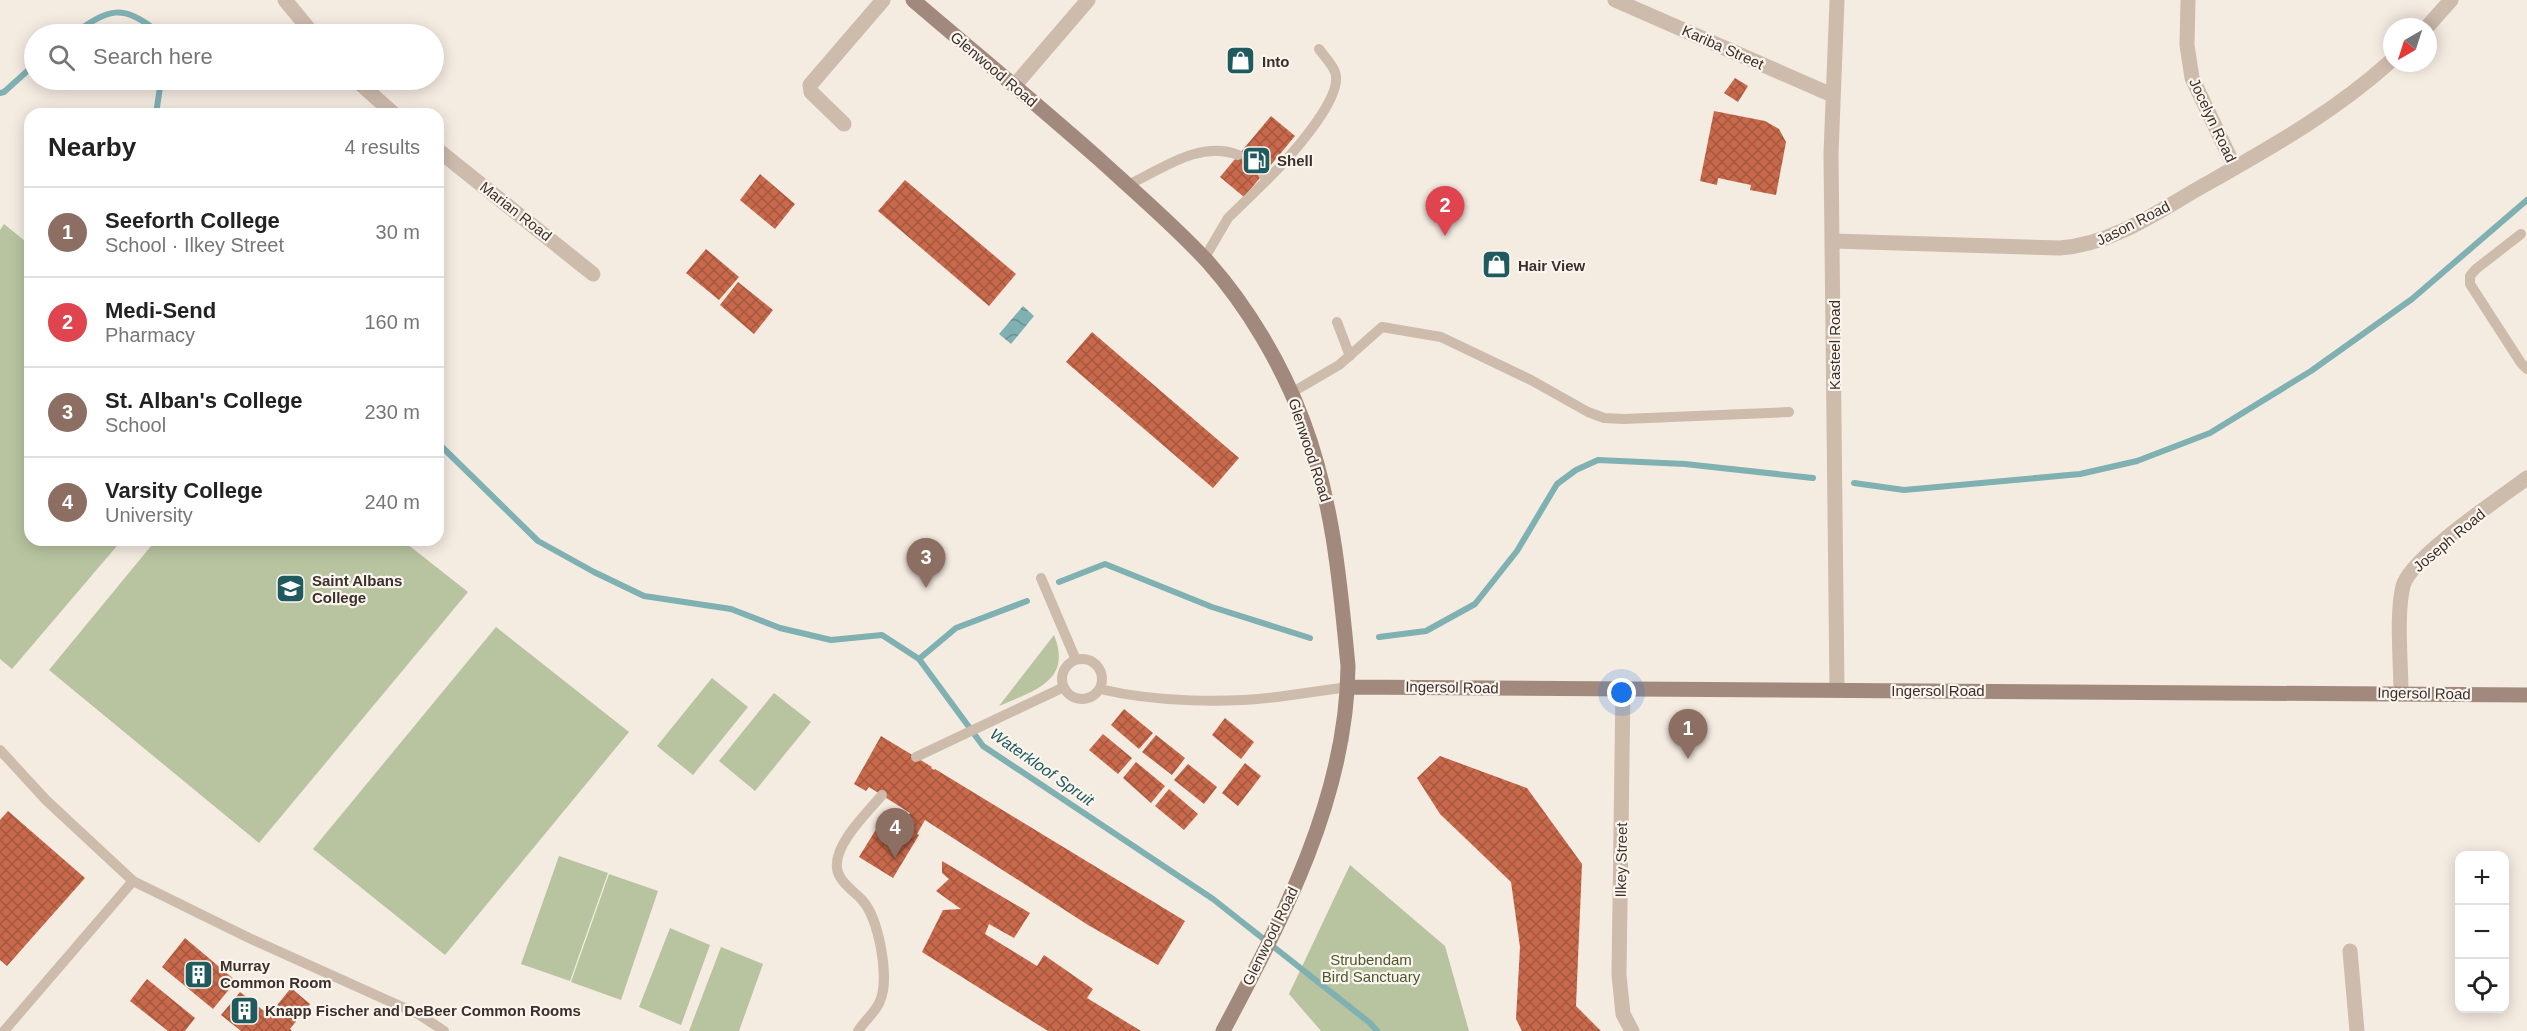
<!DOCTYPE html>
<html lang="en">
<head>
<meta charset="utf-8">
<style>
  body { margin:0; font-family:Arial,sans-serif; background:#f2f2f2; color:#222 }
  .controls { position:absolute; right:18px; bottom:18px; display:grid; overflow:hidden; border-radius:12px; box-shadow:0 3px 15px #0003 }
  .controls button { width:54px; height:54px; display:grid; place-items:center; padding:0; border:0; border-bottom:2px solid #e0e0e0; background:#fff; color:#222; font:30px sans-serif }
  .compass { position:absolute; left:2383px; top:18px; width:54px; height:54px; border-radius:50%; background:#fff; box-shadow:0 3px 15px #0003; rotate:219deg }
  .you { position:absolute; left:1622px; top:693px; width:21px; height:21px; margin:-15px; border:4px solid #fff; border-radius:50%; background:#1a73e8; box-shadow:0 0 0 9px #1a73e833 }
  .badge { display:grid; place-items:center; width:39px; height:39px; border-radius:50%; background:#ea580c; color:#fff; font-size:20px; font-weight:700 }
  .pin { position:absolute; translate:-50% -50px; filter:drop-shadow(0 2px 3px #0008) }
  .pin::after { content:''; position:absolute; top:32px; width:21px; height:18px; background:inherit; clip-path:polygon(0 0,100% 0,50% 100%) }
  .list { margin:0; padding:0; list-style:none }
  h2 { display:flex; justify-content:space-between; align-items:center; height:78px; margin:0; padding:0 24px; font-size:26px }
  h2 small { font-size:20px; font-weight:400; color:#767676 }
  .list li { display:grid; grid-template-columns:39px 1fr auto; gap:18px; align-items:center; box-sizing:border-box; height:90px; padding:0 24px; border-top:2px solid #e0e0e0 }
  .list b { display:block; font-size:22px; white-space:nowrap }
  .list p { margin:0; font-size:20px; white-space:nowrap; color:#767676 }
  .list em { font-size:20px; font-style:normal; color:#767676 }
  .icon { flex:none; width:33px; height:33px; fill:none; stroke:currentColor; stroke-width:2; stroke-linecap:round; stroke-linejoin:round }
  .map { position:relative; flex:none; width:2527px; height:1031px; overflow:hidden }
  .search { position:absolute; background:#fff; box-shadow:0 3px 15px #0003; left:24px; top:24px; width:420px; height:66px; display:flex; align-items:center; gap:15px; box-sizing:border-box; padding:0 21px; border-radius:33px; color:#767676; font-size:22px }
  .panel { position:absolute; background:#fff; box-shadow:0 3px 15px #0003; left:24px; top:108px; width:420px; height:438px; border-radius:18px }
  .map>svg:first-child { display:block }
</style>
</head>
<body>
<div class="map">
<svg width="2527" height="1031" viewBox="0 0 2527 1031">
  <defs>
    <pattern id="water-waves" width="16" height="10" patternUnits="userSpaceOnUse" patternTransform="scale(1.5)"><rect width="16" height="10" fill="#7fb0b2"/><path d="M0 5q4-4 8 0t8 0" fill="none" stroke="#699091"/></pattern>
    <pattern id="building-cross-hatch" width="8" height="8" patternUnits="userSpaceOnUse" patternTransform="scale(1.5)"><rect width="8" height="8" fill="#c8694b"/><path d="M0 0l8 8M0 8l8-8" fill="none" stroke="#a4573f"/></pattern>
  </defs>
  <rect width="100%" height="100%" fill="#f4ebe1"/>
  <path fill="#b8c4a0" d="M 4,224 L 30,245 L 30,540 L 122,540 L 12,669 L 0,659 L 0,230 Z
    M 156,540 L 402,540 L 468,592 L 259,843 L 49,670 Z
    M 496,627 L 629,732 L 445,955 L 313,849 Z
    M 1054,635 C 1073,681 1033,691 999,706 Z
    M 712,678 L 748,707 L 693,775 L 657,746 Z
    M 774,693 L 811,722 L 755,791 L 719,761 Z
    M 559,856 L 608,873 L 570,981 L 521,964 Z
    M 1350,865 L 1445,946 L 1469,1031 L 1321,1031 L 1289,994 Z
    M 609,874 L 658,891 L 621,1000 L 571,982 Z
    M 670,928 L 710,945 L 681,1025 L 639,1007 Z
    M 721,947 L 763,964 L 739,1031 L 689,1031 Z"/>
  <path fill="url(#water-waves)" d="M 1023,306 L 1034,316 L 1011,344 L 999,334 Z"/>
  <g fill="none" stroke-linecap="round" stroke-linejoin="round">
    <path stroke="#7fb0b2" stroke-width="6" d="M 73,34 C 109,9 121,3 157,31 L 158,34
      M 0,93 L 4,92 L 34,65
      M 156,114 L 161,80
      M 438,443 L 538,541 L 594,572 L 644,596 L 731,609 L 780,628 L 831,640 L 882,635 L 919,659 L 983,746 L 1213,899 L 1370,1023 L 1377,1031
      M 1854,483 L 1904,490 L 2080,474 L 2137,461 L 2210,433 L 2311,371 L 2412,299 L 2527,200
      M 1059,582 L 1105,564 L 1212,607 L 1310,638
      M 1379,637 L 1426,631 L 1475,604 L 1517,551 L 1557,484 L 1576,470 L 1598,460 L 1685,464 L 1813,478
      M 919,659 L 956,628 L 1027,601"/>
  </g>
  <path fill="url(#building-cross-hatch)" d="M 1735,78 L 1748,86 L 1738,102 L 1724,93 Z
    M 1714,111 L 1765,121 L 1779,129 L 1786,142 L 1776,195 L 1750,190 L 1751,185 L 1718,178 L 1717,185 L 1700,181 Z
    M 1271,116 L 1295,136 L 1244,197 L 1220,177 Z
    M 760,174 L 795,204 L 775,229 L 740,200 Z
    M 905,180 L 1016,274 L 989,306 L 878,211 Z
    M 706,249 L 739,277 L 719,300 L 686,273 Z
    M 738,282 L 773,310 L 754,334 L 720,305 Z
    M 1092,332 L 1239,458 L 1213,488 L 1066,362 Z
    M 1124,709 L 1153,733 L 1139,749 L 1111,725 Z
    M 1225,718 L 1254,742 L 1241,759 L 1212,735 Z
    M 1103,734 L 1132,758 L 1118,774 L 1089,750 Z
    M 1156,735 L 1185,758 L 1172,775 L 1142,752 Z
    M 881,736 L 932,767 L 931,768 L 934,770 L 935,769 L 1185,921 L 1158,965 L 1088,925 L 925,820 L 917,834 L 919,835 L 893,878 L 859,857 L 886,813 L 904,824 L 910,813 L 869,787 L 866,791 L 854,784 Z
    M 1440,756 L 1527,788 L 1582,864 L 1576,1006 L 1601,1031 L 1522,1031 L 1516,1019 L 1520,947 L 1511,882 L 1440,814 L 1417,778 Z
    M 1136,762 L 1165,786 L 1151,803 L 1123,778 Z
    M 1245,763 L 1261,776 L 1238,806 L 1222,793 Z
    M 1188,764 L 1217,787 L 1204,804 L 1174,780 Z
    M 1169,789 L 1198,814 L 1184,830 L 1155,806 Z
    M 8,811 L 85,878 L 7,966 L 0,960 L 0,820 Z
    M 942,861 L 1030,913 L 1014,938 L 989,924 L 985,934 L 1037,966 L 1044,955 L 1093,989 L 1087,998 L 1141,1031 L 1048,1031 L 922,952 L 943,910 L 961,909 L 936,891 L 949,879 L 942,873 Z
    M 185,938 L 236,981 L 213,1009 L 162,967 Z
    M 147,979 L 195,1018 L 185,1031 L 168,1031 L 130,1001 Z
    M 291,988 L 310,1004 L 290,1029 L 292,1031 L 241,1031 L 221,1015 L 240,992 L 269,1015 Z"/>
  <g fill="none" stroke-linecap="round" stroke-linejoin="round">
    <path stroke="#cdbbac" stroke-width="10" d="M 1267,180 C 1285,162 1345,98 1335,72 C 1332,64 1324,56 1319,49
      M 1128,185 C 1162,169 1200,140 1238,155
      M 2521,234 L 2476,269 L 2470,276 L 2470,284 L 2521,363 L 2527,369
      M 1204,259 L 1228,218 L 1267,180 L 1263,174
      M 1337,322 L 1350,356
      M 1291,393 L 1339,365 L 1382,327 L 1441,337 L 1531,380 L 1588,412 L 1604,418 L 1624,419 L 1789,412
      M 1041,578 L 1076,660
      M1062 679a20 20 0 1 1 40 0a20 20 0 1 1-40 0Z
      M 1100,689 C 1154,702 1228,704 1284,696 C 1305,693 1327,690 1348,687
      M 0,750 L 46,800 L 133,881 L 249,938 L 420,1015 L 444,1031
      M 916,757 L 1064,687
      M 4,1031 L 133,881
      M 858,1031 C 864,1021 876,1012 880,1001 C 890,979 879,918 862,900 C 854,891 838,881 837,868 C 834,844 867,813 882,795"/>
    <path stroke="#cdbbac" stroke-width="15" d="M 285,0 L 313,34
      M 1615,0 L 1832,95
      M 1837,0 L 1831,154 L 1837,690
      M 2188,0 L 2187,45 L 2192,78 L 2235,168
      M 2427,27 L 2451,0
      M 356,80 L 394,114
      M 1015,85 L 1088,0
      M 844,124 L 811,92 L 810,85 L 883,0
      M 438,150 L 593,274
      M 1833,241 L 2060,248 C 2113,244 2157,212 2201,187 C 2268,149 2335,112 2392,60
      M 1623,687 L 1619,975 L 1623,1014 L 1632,1031
      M 2401,693 C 2401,662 2396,615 2403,586 C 2410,558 2500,498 2527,478
      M 2350,951 L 2357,1031"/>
    <path stroke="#a18a7d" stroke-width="15" d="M 913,0 C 975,53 1038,105 1099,159 C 1136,193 1174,225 1208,262 C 1248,307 1282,365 1303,421 C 1333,501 1340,582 1348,666 C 1347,797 1283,918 1223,1031
      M 1348,687 L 2527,695"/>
  </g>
  <defs>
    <symbol id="shop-square" viewBox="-11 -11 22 22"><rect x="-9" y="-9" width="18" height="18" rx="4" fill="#1f5a5e" stroke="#fbf5ee"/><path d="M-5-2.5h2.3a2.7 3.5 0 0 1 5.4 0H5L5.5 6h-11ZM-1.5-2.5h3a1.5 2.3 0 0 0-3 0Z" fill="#fff"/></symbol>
    <symbol id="fuel-square" viewBox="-11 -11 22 22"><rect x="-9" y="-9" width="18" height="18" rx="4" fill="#1f5a5e" stroke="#fbf5ee"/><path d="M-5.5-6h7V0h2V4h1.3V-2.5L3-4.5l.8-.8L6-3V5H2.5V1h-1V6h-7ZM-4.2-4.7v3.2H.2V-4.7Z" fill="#fff"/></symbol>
    <symbol id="school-square" viewBox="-11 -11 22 22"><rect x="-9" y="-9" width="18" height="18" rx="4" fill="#1f5a5e" stroke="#fbf5ee"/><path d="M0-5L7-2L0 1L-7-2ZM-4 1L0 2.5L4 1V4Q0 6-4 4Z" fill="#fff"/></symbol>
    <symbol id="building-square" viewBox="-11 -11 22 22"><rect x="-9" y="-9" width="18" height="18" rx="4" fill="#1f5a5e" stroke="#fbf5ee"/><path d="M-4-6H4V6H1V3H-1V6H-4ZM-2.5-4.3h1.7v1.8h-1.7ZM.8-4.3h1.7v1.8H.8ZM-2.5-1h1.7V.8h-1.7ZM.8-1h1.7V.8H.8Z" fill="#fff"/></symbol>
  </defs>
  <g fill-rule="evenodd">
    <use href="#shop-square" x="1224" y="44" width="33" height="33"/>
    <use href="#fuel-square" x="1240" y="144" width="33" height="33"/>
    <use href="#shop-square" x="1480" y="248" width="33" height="33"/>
    <use href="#school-square" x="274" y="572" width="33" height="33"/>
    <use href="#building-square" x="182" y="958" width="33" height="33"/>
    <use href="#building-square" x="228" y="994" width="33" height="33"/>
  </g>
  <g text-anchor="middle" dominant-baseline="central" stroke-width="4.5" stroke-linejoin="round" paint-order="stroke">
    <g font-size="15" fill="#3b302b" stroke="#fbf5ee">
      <text transform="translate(1723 47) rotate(24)">Kariba Street</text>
      <text transform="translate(994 69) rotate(40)">Glenwood Road</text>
      <text transform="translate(2213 120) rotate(65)">Jocelyn Road</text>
      <text transform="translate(516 211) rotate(38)">Marian Road</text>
      <text transform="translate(2133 223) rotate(-27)">Jason Road</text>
      <text transform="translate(1834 345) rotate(-90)">Kasteel Road</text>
      <text transform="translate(1310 450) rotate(72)">Glenwood Road</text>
      <text transform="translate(2449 540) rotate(-40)">Joseph Road</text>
      <text transform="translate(1452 687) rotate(1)">Ingersol Road</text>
      <text x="1938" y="690">Ingersol Road</text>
      <text transform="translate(2424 693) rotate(1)">Ingersol Road</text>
      <text transform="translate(1621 860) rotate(-89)">Ilkey Street</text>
      <text transform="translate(1270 936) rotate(-64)">Glenwood Road</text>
    </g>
    <g font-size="15" font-weight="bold" fill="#3b302b" stroke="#fbf5ee" text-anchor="start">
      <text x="1262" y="61">Into</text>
      <text x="1277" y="160">Shell</text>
      <text x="1518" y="265">Hair View</text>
      <text x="312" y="580">Saint Albans<tspan x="312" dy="17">College</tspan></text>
      <text x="220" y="965">Murray<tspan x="220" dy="17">Common Room</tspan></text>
      <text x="265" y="1010">Knapp Fischer and DeBeer Common Rooms</text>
    </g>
    <g font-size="15" fill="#4a5a2e" stroke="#fbf5ee">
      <text x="1371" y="959">Strubendam<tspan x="1371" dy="17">Bird Sanctuary</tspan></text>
    </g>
    <g font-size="16" font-style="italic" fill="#1f5a5e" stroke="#fbf5ee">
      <text transform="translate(1042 767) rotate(35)">Waterkloof Spruit</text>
    </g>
  </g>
</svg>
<div class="controls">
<button>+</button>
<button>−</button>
<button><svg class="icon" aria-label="locate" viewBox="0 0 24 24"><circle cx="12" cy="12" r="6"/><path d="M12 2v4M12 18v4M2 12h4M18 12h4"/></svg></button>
</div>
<svg class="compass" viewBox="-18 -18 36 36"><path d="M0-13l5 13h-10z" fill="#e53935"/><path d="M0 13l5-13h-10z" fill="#767676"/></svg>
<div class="you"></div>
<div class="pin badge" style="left:1688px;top:759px;background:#8d6e63">1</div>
<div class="pin badge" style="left:1445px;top:236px;background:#e0444e">2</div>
<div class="pin badge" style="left:926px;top:588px;background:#8d6e63">3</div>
<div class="pin badge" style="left:895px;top:858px;background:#8d6e63">4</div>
<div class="search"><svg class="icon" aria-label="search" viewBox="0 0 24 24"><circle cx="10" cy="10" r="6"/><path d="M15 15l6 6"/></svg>Search here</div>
<section class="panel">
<h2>Nearby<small>4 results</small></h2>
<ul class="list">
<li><span class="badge" style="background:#8d6e63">1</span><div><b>Seeforth College</b><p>School · Ilkey Street</p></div><em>30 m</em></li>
<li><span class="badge" style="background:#e0444e">2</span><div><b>Medi-Send</b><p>Pharmacy</p></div><em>160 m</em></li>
<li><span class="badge" style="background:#8d6e63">3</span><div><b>St. Alban's College</b><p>School</p></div><em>230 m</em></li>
<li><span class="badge" style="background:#8d6e63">4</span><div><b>Varsity College</b><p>University</p></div><em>240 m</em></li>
</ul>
</section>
</div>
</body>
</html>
